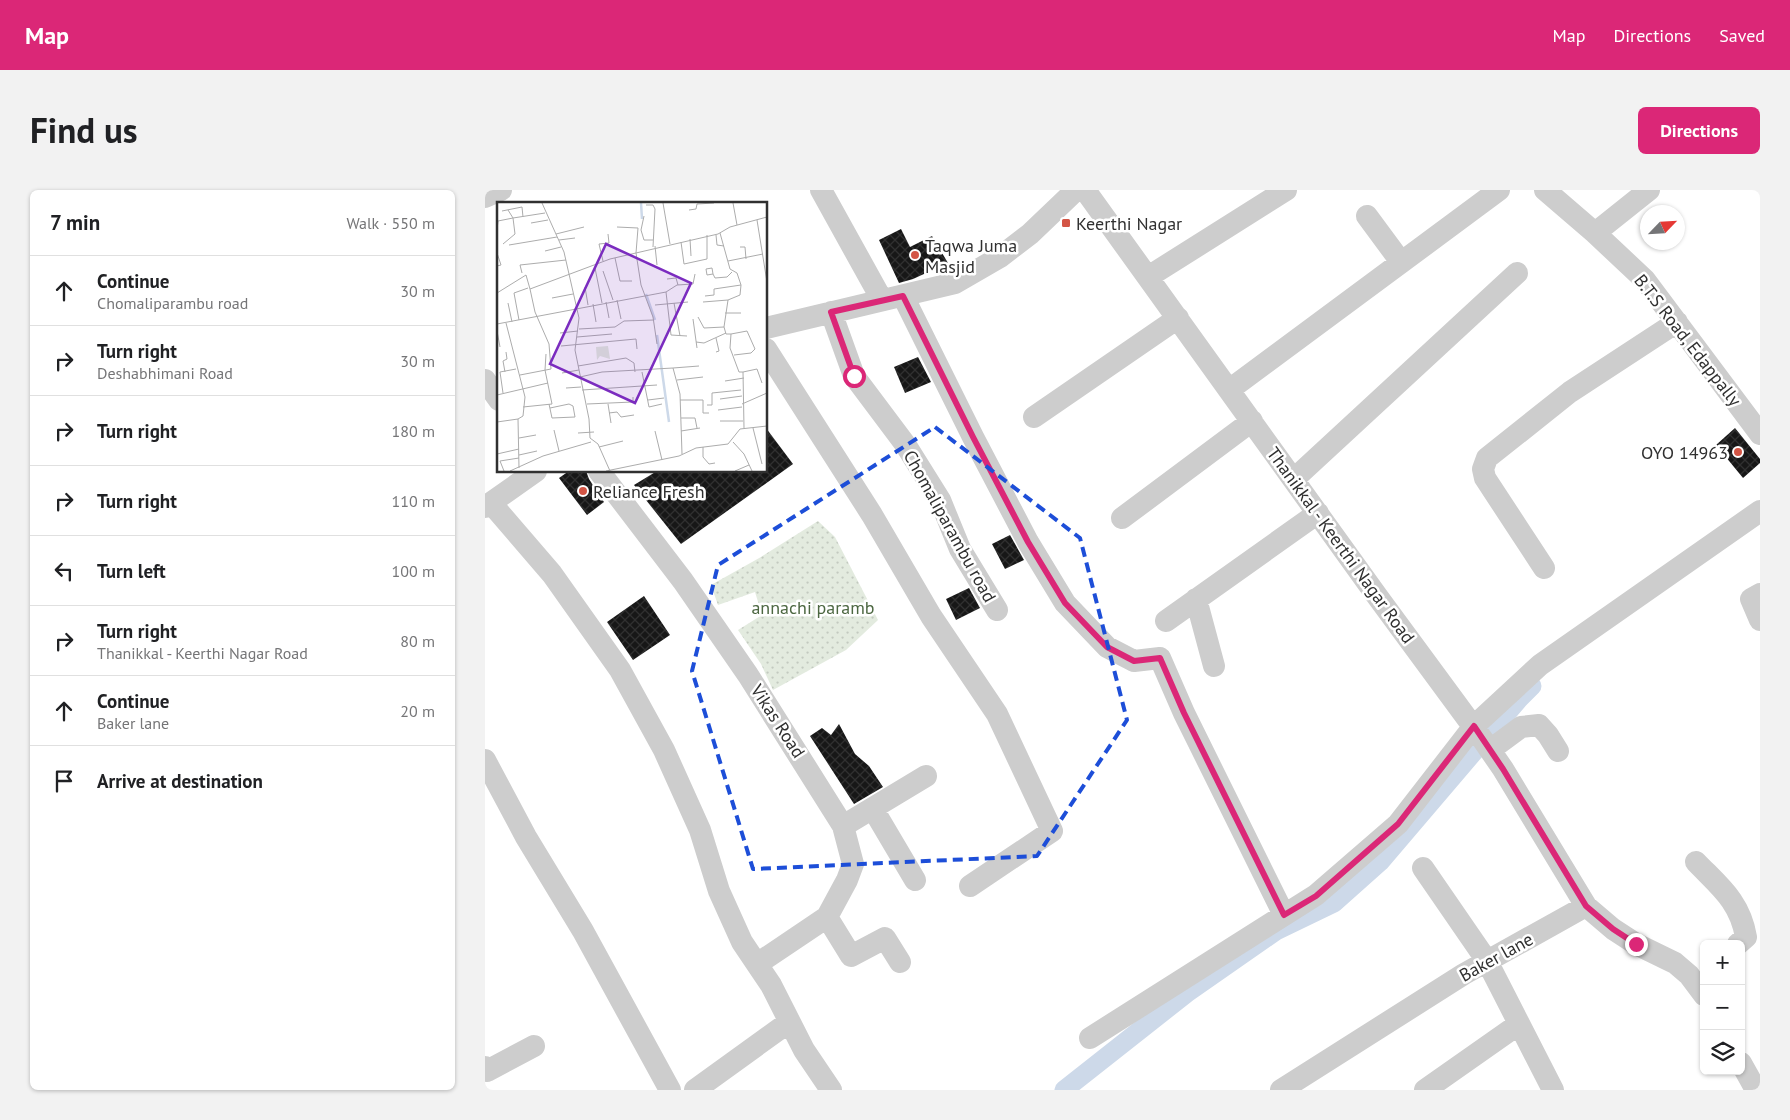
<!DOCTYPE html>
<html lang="en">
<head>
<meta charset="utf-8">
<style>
  body { margin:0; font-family:"PT Sans",sans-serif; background:#f2f2f2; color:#202124 }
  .controls { position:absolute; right:15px; bottom:15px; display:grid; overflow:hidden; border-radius:8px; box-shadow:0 1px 4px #0004 }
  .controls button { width:45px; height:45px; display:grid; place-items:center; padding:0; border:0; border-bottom:1px solid #e0e0e0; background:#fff; color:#202124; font:25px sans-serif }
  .compass { position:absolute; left:1155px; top:15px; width:45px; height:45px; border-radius:50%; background:#fff; box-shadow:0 1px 4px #0004; rotate:65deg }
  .stop { position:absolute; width:15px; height:15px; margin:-11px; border:4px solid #db2777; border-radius:50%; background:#fff }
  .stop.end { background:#db2777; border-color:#fff; box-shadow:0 1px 5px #0008 }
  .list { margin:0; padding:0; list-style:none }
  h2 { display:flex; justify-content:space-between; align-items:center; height:65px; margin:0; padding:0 20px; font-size:21px }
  h2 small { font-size:16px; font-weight:400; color:#757577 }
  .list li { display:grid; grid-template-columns:32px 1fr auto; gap:15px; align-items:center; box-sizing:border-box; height:70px; padding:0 20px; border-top:1px solid #e0e0e0 }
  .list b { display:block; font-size:19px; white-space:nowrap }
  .list p { margin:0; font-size:16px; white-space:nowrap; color:#757577 }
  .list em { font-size:16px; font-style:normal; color:#757577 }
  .icon { flex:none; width:28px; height:28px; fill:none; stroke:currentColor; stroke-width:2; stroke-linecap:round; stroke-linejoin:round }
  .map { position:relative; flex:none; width:1275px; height:900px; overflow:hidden; border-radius:8px }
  header { display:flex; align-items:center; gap:30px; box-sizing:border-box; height:70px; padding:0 25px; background:#db2777; color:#fff }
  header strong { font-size:24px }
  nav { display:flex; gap:28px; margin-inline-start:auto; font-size:18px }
  .intro { display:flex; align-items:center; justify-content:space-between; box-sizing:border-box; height:120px; padding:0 30px }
  h1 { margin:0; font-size:35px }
  .button { padding:12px 22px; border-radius:8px; background:#db2777; color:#fff; font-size:18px; font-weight:700 }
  main { display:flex; gap:30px; padding:0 30px }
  aside { flex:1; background:#fff; border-radius:8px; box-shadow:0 1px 4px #0004 }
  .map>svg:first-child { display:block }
</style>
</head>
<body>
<header>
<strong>Map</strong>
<nav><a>Map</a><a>Directions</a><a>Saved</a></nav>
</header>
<div class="intro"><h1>Find us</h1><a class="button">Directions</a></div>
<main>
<aside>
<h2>7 min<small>Walk · 550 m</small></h2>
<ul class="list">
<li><svg class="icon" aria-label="ahead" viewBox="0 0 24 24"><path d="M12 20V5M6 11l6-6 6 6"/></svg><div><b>Continue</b><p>Chomaliparambu road</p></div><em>30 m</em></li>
<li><svg class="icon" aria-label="right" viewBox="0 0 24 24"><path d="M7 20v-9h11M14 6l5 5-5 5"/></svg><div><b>Turn right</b><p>Deshabhimani Road</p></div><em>30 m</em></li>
<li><svg class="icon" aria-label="right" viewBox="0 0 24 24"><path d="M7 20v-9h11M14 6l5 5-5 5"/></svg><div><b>Turn right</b></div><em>180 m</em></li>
<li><svg class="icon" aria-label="right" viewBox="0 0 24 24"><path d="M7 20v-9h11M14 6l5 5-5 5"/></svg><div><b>Turn right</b></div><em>110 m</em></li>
<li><svg class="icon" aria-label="left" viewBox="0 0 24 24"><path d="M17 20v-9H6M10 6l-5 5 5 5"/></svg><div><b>Turn left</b></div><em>100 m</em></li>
<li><svg class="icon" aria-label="right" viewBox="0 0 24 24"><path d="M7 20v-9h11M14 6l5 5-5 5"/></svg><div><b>Turn right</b><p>Thanikkal - Keerthi Nagar Road</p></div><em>80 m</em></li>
<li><svg class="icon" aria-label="ahead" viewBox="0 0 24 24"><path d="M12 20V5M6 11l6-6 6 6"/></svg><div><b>Continue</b><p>Baker lane</p></div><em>20 m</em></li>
<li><svg class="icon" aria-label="arrive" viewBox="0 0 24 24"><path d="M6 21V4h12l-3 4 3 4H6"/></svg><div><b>Arrive at destination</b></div></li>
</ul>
</aside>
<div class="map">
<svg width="1275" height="900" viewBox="0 0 1275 900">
  <defs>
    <pattern id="park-dots" width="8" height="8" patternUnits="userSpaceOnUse" patternTransform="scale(1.25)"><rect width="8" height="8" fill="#e3ebdf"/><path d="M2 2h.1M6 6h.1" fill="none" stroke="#c3cac0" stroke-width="1.8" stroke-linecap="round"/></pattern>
    <pattern id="building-cross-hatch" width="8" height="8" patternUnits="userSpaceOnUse" patternTransform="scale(1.25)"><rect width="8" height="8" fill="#171717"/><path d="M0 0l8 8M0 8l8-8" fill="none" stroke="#303030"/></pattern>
  </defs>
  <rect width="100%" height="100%" fill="#fff"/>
  <path fill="url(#park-dots)" d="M 333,331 L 350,347 L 393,430 L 361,460 L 288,500 L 276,474 L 253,440 L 277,425 L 270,402 L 233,415 L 226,395 L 276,367 Z"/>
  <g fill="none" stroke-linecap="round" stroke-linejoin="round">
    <path stroke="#cdd9e9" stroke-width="19" d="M 579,900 L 702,803 L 791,741 L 849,713 L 895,672 L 1034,509 L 1047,496"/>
  </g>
  <path fill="url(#building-cross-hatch)" d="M 416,39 L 425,57 L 447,46 L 463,73 L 428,89 L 414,93 L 394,50 Z
    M 433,167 L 446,192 L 420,203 L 409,177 Z
    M 281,238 L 308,274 L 196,354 L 149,295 L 172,281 L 281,281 Z
    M 1250,238 L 1275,269 L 1275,273 L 1258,288 L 1231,255 Z
    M 84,281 L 101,281 L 104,289 L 119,312 L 102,325 L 74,288 Z
    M 525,345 L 539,370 L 520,379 L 507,354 Z
    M 484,398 L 495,418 L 471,430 L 461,409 Z
    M 159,406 L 185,445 L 148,470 L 122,432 Z
    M 354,534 L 370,564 L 384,576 L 398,597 L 369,614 L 325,546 L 337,538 L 346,545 Z"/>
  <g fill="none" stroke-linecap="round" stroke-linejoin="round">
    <path stroke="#cdcdcd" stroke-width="22" d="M 336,0 L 397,110
      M 600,0 L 892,406 L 998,550 L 1018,579 L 1101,716 L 1128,739 L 1151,754 L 1190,773 L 1204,785 L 1219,805
      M 1060,0 L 1110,43 L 1160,90 L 1275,244
      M 0,7 L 16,0
      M 882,26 L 916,72
      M 1110,43 L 1164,0
      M 663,87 L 801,0
      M 418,106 L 488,247 L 543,352 L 580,413 L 622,457 L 649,471 L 675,468 L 699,523 L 799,725
      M 346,122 L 369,186 L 420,254 L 455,310 L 475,359 L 512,420
      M 281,138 L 470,93 L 515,67 L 545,44 L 591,0
      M 281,159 L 387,325 L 446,426 L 512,524 L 567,641 L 485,696
      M 0,190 L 14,210
      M 744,200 L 1014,0
      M 549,227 L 693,128
      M 114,281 L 198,391 L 263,485 L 358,636 L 368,674 L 362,690 L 342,727 L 272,774
      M 809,289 L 1032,83
      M 6,313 L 67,384 L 135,480 L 179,560 L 215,640 L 234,701 L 257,752 L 286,795 L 319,860 L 346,900
      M 0,317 L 51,281
      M 637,328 L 767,231
      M 1059,378 L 1000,288 L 998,279 L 1002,268 L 1085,202 L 1192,132
      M 1275,404 L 1266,409 L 1275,430
      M 711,409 L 729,476
      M 681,431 L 833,323
      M 1005,560 L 1036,537 L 1054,535 L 1063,545 L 1073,561
      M 0,570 L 41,647 L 98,741 L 185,900
      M 388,619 L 430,690
      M 358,636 L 441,586
      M 1211,672 C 1234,696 1255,711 1261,747 L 1253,754
      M 938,678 L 1002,771 L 1068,900
      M 342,727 L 366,766 L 400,748 L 415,772
      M 605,848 L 831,705 L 913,634 L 989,536 L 1055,475 L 1275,321
      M 1256,873 L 1271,900
      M 0,877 L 2,881 L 49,856
      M 210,900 L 304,832
      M 796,900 L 979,784 L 1101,716
      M 940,900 L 1034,834"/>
  </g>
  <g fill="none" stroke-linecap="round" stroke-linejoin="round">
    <path stroke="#db2777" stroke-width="6" d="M 369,186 L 346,122 L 418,106 L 488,247 L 543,352 L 580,413 L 622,457 L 649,471 L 675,468 L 699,523 L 799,725 L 831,706 L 913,634 L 989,536 L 1018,579 L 1101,716 L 1128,739 L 1151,754"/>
  </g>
  <path fill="none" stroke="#1d4ed8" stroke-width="4" stroke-dasharray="10 6" stroke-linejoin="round" d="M 450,237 L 595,348 L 642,530 L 552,666 L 268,679 L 207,481 L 233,375 Z"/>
  <g fill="#d35545" stroke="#fff" stroke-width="2">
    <rect x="576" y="28" width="10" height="10" rx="2.5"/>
    <circle cx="430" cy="65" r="5"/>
    <circle cx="1253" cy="262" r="5"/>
    <circle cx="98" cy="301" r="5"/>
  </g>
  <g text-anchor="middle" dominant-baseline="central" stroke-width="5" stroke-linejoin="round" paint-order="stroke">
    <g font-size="18" fill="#303030" stroke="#fff" text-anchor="start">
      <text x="591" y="33">Keerthi Nagar</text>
      <text x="440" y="55">Taqwa Juma<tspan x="440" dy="21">Masjid</tspan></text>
      <text x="1243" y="262" text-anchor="end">OYO 14963</text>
      <text x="108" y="301">Reliance Fresh</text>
    </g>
    <g font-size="18" fill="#303030" stroke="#fff">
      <text transform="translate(1203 150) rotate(52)">B.T.S Road, Edappally</text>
      <text transform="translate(465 336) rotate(61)">Chomaliparambu road</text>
      <text transform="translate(856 355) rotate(54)">Thanikkal - Keerthi Nagar Road</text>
      <text transform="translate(293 531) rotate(57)">Vikas Road</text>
      <text transform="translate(1011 767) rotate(-29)">Baker lane</text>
    </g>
    <g font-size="18" fill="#4c6741" stroke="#fff">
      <text x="328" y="417">annachi paramb</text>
    </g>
  </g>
  <g transform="translate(12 12)">
    <rect width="270" height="270" fill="#fff"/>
    <path d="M 111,144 L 113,157 L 103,154 L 100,158 L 99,145 Z" fill="#e3ebdf"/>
    <path fill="none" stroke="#cdd9e9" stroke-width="2.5" d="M 144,1 L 145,17M 149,92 L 158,118M 160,133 L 172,220"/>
    <path fill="none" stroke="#acacac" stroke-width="1" d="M 45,1 L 67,50 L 82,116 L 78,148 L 92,217 L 93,236 L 101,242 L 113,269M 166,1 L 173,42M 236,1 L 240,23M 149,3 L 156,3 L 158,7 L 156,45M 192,8 L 199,7 L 200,2 L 217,1M 5,9 L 25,5 L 26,15M 147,14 L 144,28 L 147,38 L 156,38M 260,18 L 270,80M 34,21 L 51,18M 120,25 L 141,26 L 139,51 L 144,83 L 156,115 L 160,142M 0,28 L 1,19 L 16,16 L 11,8M 223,31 L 233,67 L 240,71 L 244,83 L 243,93 L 231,98 L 227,125 L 229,132 L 234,132 L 233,146 L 242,170 L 246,170 L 247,226M 59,32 L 87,25M 219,33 L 220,43 L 227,44M 193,37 L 194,54M 62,38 L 78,36M 184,40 L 187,62 L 210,57 L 210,33M 6,42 L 18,32 L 16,16 L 48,11M 12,43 L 60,35M 158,44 L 160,63M 243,45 L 248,45 L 249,57M 48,49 L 64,45M 0,51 L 4,63 L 0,64M 118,56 L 123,79 L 135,79M 106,59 L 102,42 L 112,41 L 111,32M 231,59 L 266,52M 98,66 L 105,101M 106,69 L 116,98M 25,71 L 23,63 L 69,58M 216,72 L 215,66 L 209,67 L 210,73 L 216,72 L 218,76 L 230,75 L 235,70M 170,77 L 179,76 L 181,83M 88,85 L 91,103M 169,90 L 174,133 L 190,134M 0,91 L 29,73 L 33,87M 208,94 L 217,93 L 217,87 L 244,83M 55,96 L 76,92M 120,98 L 124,117M 109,100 L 112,116M 206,100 L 231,98M 11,101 L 15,120M 177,101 L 183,134M 96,102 L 99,120M 158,103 L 191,100M 228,111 L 244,111M 201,115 L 207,126 L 227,125M 196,117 L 200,146M 22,118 L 17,91 L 31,86M 9,121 L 28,195 L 26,214 L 21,217 L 22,266M 0,122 L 169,90 L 180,83 L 196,82 L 198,72M 82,127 L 118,125 L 127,119 L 157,118M 0,129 L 3,145M 63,131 L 81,129M 234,132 L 250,129 L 258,147 L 254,151 L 237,153M 80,135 L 115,132M 219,136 L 222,149 L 219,150M 199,140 L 207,141 L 229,131M 64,144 L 139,137 L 140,147M 81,164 L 129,156 L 137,161 L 138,170M 8,170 L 6,159 L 10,157 L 9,150M 145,170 L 152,205 L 165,202M 246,170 L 260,167 L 265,181M 65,171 L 82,168M 23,173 L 54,167 L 52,142 L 38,110 L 33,87 L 113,57 L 221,32 L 233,25 L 270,15M 83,175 L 105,170 L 176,166M 180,178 L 206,175M 228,179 L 247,176M 69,186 L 84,185M 85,188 L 160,183M 6,191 L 3,170 L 19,167M 0,193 L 51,181M 223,197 L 245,194M 151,198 L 167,196M 183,198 L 206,198 L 206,211 L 212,211M 52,202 L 55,216 L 78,215 L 76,204 L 72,202 L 53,206M 90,202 L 136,200 L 136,195M 111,202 L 114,221M 245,202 L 270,191M 210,203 L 215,203 L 215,191 L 244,188M 26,205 L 55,202 L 48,168 L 49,152M 221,208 L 245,205M 112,211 L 120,210 L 124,215 L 137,213M 184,216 L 198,216 L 200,226M 223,219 L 246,219M 0,220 L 21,217M 256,226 L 265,262M 57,228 L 62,249M 158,229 L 165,258M 184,229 L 203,226M 81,231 L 97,230M 22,236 L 39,233M 236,240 L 247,252 L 255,269M 102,245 L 126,239M 206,245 L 206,255 L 212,262 L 218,261M 0,252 L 22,247M 185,252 L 183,192 L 176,166 L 202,164M 22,253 L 40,249M 7,269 L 3,259 L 22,256M 13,269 L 46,254 L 94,240M 109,269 L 182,254 L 199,246 L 231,242 L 243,227 L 270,224M 238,269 L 252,263"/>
    <path fill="#7b2cbf" fill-opacity="0.15" stroke="#7b2cbf" stroke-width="2.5" d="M 109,42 L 194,81 L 138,201 L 53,162 Z"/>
    <rect width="270" height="270" fill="none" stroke="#303030" stroke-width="2.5"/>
  </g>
</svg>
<div class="controls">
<button>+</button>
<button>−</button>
<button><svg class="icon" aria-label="layers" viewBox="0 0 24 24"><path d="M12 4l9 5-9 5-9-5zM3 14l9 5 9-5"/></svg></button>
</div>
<svg class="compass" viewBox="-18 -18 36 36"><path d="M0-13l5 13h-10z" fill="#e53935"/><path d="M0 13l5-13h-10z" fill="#757577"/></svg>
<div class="stop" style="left:369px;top:186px"></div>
<div class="stop end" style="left:1151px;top:754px"></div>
</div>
</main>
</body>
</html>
